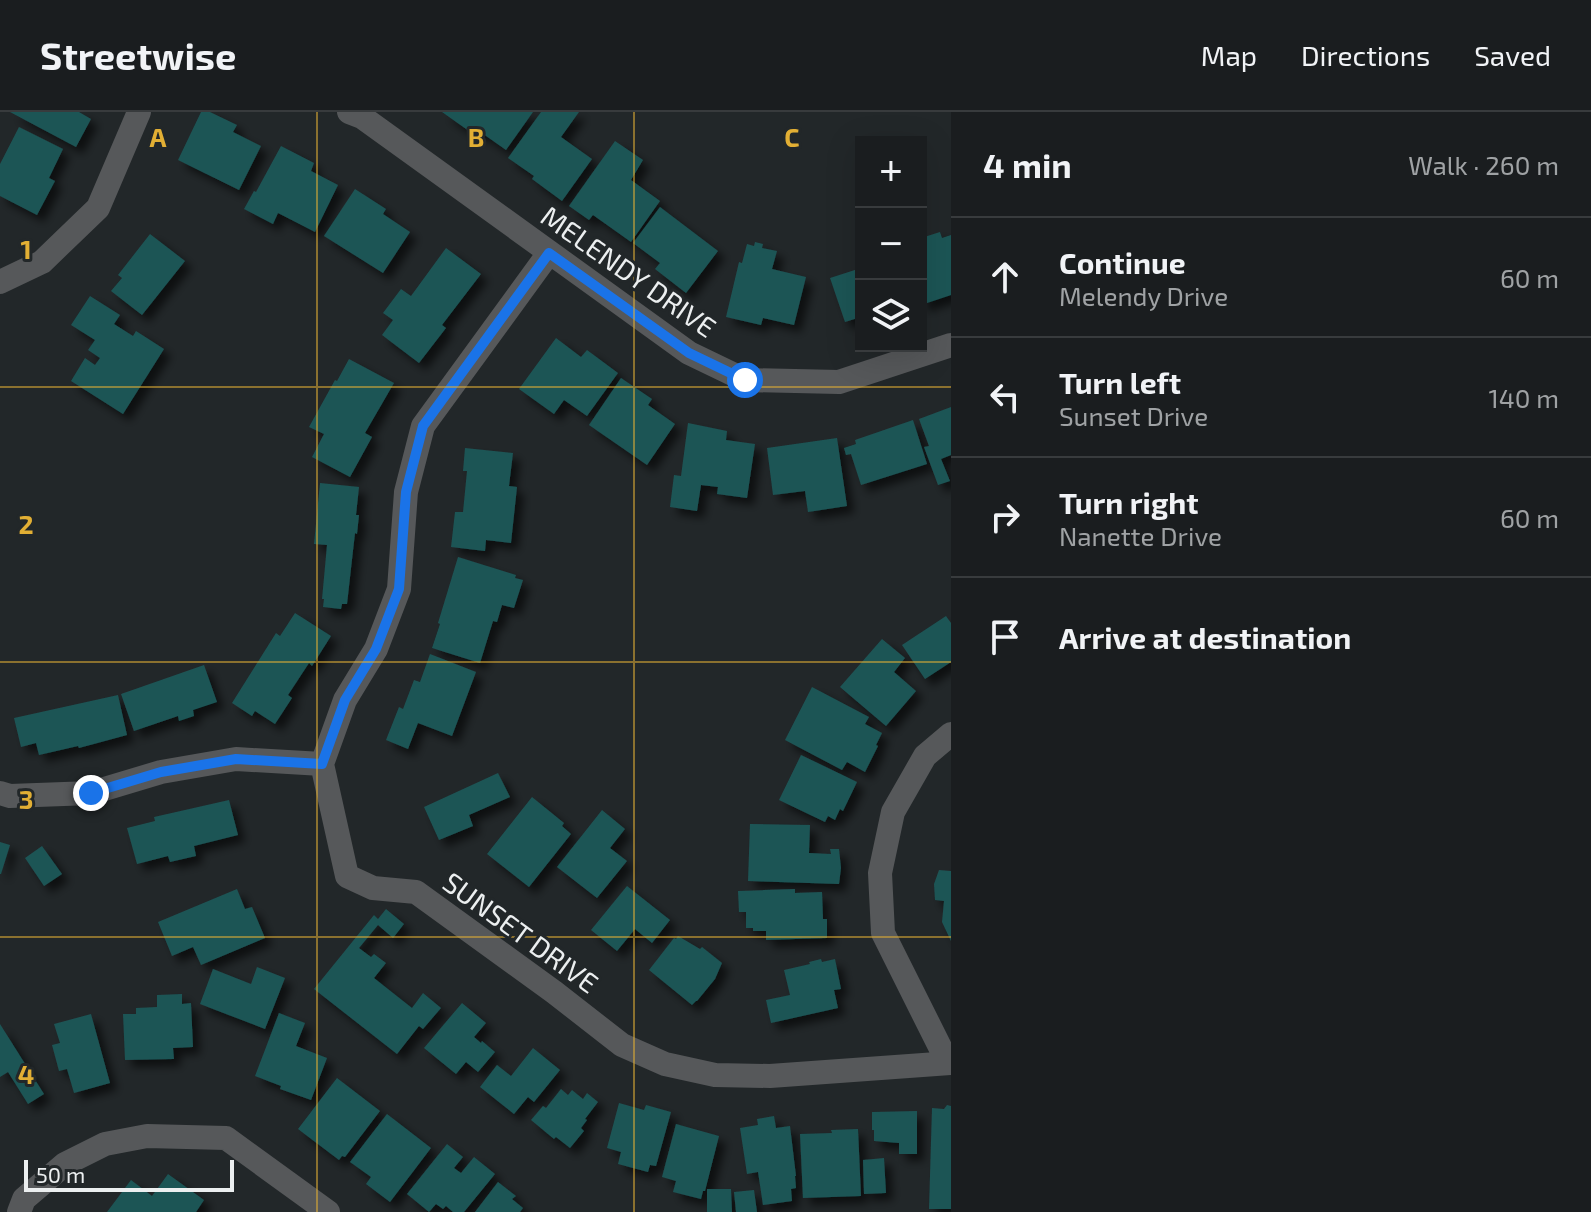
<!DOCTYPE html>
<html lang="en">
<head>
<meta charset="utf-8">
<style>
  body { margin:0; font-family:"Exo 2",sans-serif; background:#232628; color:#f1f3f6 }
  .controls { position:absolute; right:24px; top:24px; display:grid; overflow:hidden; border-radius:0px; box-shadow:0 8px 32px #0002 }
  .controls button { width:72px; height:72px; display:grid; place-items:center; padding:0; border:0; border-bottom:2px solid #383b3d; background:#1a1d1f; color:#f1f3f6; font:40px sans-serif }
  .scale { position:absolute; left:24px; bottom:20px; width:210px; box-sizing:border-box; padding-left:8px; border:4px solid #eceff0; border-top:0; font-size:22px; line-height:28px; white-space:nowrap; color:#eceff0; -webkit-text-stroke:6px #222729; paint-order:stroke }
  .stop { position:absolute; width:24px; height:24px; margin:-18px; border:6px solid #1a73e8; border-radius:50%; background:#fff }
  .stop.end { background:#1a73e8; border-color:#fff; box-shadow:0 2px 8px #0008 }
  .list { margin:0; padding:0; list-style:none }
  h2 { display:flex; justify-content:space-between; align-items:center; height:104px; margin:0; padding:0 32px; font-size:34px }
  h2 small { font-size:26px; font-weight:400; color:#9fa2a4 }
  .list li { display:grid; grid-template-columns:52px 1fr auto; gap:24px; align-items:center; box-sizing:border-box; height:120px; padding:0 32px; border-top:2px solid #383b3d }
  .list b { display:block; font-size:30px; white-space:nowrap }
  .list p { margin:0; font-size:26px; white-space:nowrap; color:#9fa2a4 }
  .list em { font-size:26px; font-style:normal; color:#9fa2a4 }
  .icon { flex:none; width:44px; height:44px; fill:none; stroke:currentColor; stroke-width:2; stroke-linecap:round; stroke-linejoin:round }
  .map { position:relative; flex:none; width:951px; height:1100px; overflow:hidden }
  header { display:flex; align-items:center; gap:48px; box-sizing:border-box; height:112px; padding:0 40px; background:#1a1d1f; border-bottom:2px solid #383b3d }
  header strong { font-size:38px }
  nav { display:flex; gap:44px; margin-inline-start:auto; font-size:28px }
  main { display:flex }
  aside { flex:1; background:#1a1d1f }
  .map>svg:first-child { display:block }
</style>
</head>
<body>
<header>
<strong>Streetwise</strong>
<nav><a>Map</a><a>Directions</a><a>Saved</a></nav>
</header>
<main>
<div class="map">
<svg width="951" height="1100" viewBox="0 0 951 1100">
  <defs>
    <filter id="shadow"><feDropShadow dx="7" dy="7" stdDeviation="4" flood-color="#0009"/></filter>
  </defs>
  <rect width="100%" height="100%" fill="#222729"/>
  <path fill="#1d5455" filter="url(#shadow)" d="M 10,0 L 79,0 L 91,7 L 76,35 Z
    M 201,0 L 210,0 L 237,13 L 233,20 L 261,34 L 239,78 L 178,48 Z
    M 442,0 L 533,0 L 506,38 L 479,19 L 476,24 Z
    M 541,0 L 579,0 L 561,25 L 592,47 L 562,89 L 532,67 L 534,64 L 508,46 Z
    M 19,15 L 63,37 L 49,66 L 55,69 L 37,103 L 0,84 L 0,52 Z
    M 615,29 L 643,48 L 631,68 L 660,89 L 631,130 L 593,103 L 589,108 L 569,94 Z
    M 281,34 L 314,51 L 311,59 L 338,73 L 315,120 L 278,101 L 273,112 L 244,97 L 254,79 L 256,80 Z
    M 355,77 L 386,97 L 383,102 L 410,120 L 383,161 L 324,124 Z
    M 660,95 L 718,139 L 686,181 L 655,157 L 660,151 L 633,131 Z
    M 940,120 L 942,126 L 951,123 L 951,183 L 921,193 L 921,126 Z
    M 150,122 L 185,149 L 142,203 L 111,179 L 122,166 L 118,163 Z
    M 755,130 L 763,132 L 762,136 L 777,139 L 772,157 L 806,165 L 794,213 L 763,206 L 761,213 L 726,205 L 739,150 L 742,151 L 747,132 L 754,134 Z
    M 446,136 L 481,162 L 442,213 L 446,216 L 419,251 L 382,223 L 393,208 L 383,201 L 401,177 L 411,184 Z
    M 861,156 L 861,205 L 845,210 L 830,166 Z
    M 90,184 L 120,203 L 114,212 L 133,224 L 136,219 L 164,237 L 123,302 L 71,269 L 85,246 L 95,253 L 100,246 L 88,238 L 95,228 L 71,213 Z
    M 556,226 L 581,245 L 587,238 L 618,261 L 587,304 L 564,288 L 554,302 L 519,277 Z
    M 349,247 L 394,271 L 365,321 L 372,325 L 350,365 L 312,345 L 324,322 L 309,315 L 335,268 L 337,269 Z
    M 621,266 L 652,287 L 648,293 L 675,312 L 647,353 L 589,313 Z
    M 951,295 L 951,343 L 941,347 L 950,369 L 938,373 L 924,335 L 929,334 L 919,307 Z
    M 913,308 L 927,352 L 861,373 L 851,342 L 846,343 L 844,336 L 856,332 L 855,328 Z
    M 688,311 L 727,319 L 726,328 L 755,332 L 747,386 L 717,382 L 718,375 L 701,373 L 697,399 L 670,395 L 674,363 L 681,364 Z
    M 837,326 L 847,394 L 808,400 L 805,379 L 773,383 L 767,336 Z
    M 465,336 L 513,341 L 509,374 L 517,375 L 511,431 L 486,428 L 485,439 L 451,435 L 455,400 L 463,400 L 467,359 L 463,359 Z
    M 320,371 L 359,375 L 356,403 L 359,403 L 357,422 L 355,421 L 347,492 L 342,492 L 341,497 L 323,495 L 324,487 L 322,487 L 327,433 L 314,432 Z
    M 458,445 L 516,463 L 515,466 L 523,468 L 514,496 L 502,493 L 497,510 L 493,509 L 480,551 L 432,536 L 440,512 L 438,511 Z
    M 295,501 L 331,524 L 312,554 L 309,551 L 288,583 L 292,586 L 275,612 L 255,599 L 252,604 L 232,591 L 276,521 L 280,524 Z
    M 946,504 L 951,511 L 951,550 L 925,567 L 902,533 Z
    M 882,527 L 905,546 L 894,560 L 916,579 L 886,614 L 840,575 Z
    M 430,542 L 476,560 L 452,624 L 418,611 L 408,637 L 386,628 L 399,595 L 403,597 L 414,568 L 420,570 Z
    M 204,553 L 217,590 L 193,598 L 194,604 L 179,609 L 178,604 L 134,619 L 121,582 Z
    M 812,575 L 869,605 L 865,612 L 882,621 L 876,633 L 878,634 L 865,660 L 847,650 L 842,658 L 785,628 Z
    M 118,583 L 127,623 L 79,636 L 78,634 L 39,643 L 36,631 L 21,635 L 14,606 Z
    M 801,643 L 857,670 L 843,699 L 840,697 L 835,708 L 828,704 L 825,710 L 779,688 Z
    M 498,661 L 510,685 L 469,703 L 473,714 L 439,728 L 424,695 Z
    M 532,685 L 564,711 L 562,714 L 571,722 L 529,775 L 487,742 Z
    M 229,688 L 238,723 L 194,734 L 196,744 L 170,750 L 168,744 L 137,752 L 127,716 L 155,709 L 154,705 Z
    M 602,698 L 625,717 L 610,736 L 627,749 L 597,786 L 557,755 Z
    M 750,712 L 810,713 L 809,741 L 831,742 L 830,737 L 839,737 L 841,756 L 839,772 L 748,769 Z
    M 0,730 L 10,733 L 1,762 L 0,762 Z
    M 42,734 L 62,762 L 44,774 L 25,746 Z
    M 939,758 L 951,759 L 951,829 L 942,810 L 944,789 L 935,788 L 934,772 Z
    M 627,774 L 670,808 L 652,831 L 635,817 L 617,839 L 591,818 Z
    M 237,777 L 245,797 L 252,795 L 265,826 L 201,853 L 193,835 L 172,844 L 158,810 Z
    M 795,777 L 795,781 L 822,780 L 823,807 L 827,807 L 827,826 L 766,828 L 766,819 L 753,819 L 753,816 L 746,816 L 746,800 L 739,800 L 738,779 Z
    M 386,797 L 404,812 L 393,826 L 378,813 L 359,836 L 371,845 L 374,842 L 386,851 L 374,866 L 412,896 L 423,881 L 441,896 L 423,917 L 419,914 L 397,942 L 314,877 L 374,803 L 378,807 Z
    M 678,824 L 700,837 L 702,835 L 722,851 L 715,867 L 697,889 L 696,889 L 692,893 L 649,858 L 674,826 L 676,827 Z
    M 821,847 L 822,850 L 835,847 L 841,877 L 834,878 L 838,896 L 771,911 L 766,888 L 790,883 L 784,858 L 810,852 L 809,850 Z
    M 257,855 L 285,866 L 265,917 L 200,892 L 213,857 L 251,872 Z
    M 182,882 L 182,892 L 191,891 L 193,935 L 173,936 L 174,947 L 125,948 L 123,902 L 136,902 L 136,896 L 157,895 L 157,883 Z
    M 462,891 L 486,911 L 474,925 L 481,931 L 482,929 L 495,940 L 478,960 L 466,950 L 456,962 L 424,936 Z
    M 279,901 L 305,911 L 296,934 L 327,946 L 311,988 L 280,977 L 281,974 L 255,964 Z
    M 91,902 L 110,971 L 74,981 L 67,957 L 59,959 L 52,933 L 60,931 L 54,912 Z
    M 0,912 L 44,982 L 28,992 L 8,960 L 0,965 Z
    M 533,936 L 560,958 L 534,990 L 528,985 L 514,1002 L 480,975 L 497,953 L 511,964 Z
    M 337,966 L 380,999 L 345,1045 L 342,1044 L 339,1048 L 298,1017 Z
    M 561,977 L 568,983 L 572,978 L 583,987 L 587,981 L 598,990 L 585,1007 L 587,1008 L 581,1016 L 584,1019 L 570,1036 L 556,1025 L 554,1027 L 531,1008 L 543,994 L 546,996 Z
    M 619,991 L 644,998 L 646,993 L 671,1000 L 656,1054 L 650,1053 L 648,1060 L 618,1052 L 621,1040 L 607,1036 Z
    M 947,993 L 951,994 L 951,1097 L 929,1097 L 932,996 L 944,997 Z
    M 917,999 L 917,1042 L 899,1042 L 899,1031 L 874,1029 L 874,1018 L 872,1018 L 872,1000 Z
    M 387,1002 L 431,1036 L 390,1090 L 366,1072 L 371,1065 L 350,1050 Z
    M 774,1004 L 776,1016 L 790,1014 L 796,1064 L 795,1064 L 796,1076 L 791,1077 L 792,1089 L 763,1093 L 758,1060 L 747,1062 L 740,1016 L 758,1013 L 757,1007 Z
    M 676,1012 L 719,1024 L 705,1079 L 703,1079 L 701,1087 L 673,1080 L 676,1069 L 662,1065 Z
    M 858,1017 L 861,1084 L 803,1086 L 800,1022 L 832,1021 L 831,1018 Z
    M 447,1032 L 463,1045 L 454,1056 L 461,1061 L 474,1045 L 495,1062 L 464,1100 L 453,1100 L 446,1094 L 443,1097 L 436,1092 L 429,1100 L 407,1082 Z
    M 884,1046 L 886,1081 L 864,1082 L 863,1048 Z
    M 168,1062 L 204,1088 L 196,1100 L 107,1100 L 131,1068 L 152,1084 Z
    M 498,1070 L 516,1084 L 512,1087 L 523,1096 L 520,1100 L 475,1100 Z
    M 707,1077 L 731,1077 L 732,1100 L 707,1100 Z
    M 754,1078 L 757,1100 L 736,1100 L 734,1080 Z"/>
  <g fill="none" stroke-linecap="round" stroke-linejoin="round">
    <path stroke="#56585a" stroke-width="24" d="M 349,0 L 362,5 L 689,241 L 745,268 L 839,270 L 951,233
      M 549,141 L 423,314 L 406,380 L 399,477 L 376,537 L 345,588 L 322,652 L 347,764 L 373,776 L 416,780 L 554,880 L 622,933 L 665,952 L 715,963 L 770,964 L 951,951
      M 0,170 L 42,150 L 98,96 L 139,0
      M 0,681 L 10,684 L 91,681 L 161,660 L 236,647 L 322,652
      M 948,951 L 883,821 L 880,761 L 893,700 L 925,644 L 951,622
      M 19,1100 L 24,1087 L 65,1052 L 105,1032 L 147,1024 L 226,1026 L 328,1100"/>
  </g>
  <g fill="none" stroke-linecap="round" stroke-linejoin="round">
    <path stroke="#1a73e8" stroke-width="10" d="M 91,681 L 161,660 L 236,647 L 322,652 L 345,588 L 376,537 L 399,477 L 406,380 L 423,314 L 549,141 L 689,241 L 745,268"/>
  </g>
  <path fill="none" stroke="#e2af34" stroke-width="2" stroke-opacity="0.55" d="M 317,0 L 317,1100M 634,0 L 634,1100M 0,275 L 951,275M 0,550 L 951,550M 0,825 L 951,825"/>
  <g text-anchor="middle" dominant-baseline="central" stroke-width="6" stroke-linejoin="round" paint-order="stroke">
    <g font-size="28" fill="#eceff0" stroke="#222729">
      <text transform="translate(629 159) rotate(35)">MELENDY DRIVE</text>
      <text transform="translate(521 820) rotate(36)">SUNSET DRIVE</text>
    </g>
  </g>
  <g font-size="26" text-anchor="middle" font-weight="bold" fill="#e2af34" stroke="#222729" stroke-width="6" stroke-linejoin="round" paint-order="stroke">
    <text x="158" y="35">A</text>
    <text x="476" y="35">B</text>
    <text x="792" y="35">C</text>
    <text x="26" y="147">1</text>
    <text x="26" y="422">2</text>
    <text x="26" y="697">3</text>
    <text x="26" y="972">4</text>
  </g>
</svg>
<div class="controls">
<button>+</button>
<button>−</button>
<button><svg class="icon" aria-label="layers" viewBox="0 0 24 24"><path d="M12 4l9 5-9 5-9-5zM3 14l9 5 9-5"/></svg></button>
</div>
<div class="scale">50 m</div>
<div class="stop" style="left:745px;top:268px"></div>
<div class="stop end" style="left:91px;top:681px"></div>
</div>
<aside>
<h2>4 min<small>Walk · 260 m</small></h2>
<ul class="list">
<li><svg class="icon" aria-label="ahead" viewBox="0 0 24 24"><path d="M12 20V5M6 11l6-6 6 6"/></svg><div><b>Continue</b><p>Melendy Drive</p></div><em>60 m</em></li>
<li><svg class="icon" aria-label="left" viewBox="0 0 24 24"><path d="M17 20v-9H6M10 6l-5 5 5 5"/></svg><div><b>Turn left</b><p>Sunset Drive</p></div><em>140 m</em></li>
<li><svg class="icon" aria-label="right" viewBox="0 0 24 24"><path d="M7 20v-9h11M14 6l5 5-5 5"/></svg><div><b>Turn right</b><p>Nanette Drive</p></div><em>60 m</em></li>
<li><svg class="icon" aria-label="arrive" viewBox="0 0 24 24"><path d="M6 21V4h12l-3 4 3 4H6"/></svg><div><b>Arrive at destination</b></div></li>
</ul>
</aside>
</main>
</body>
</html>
